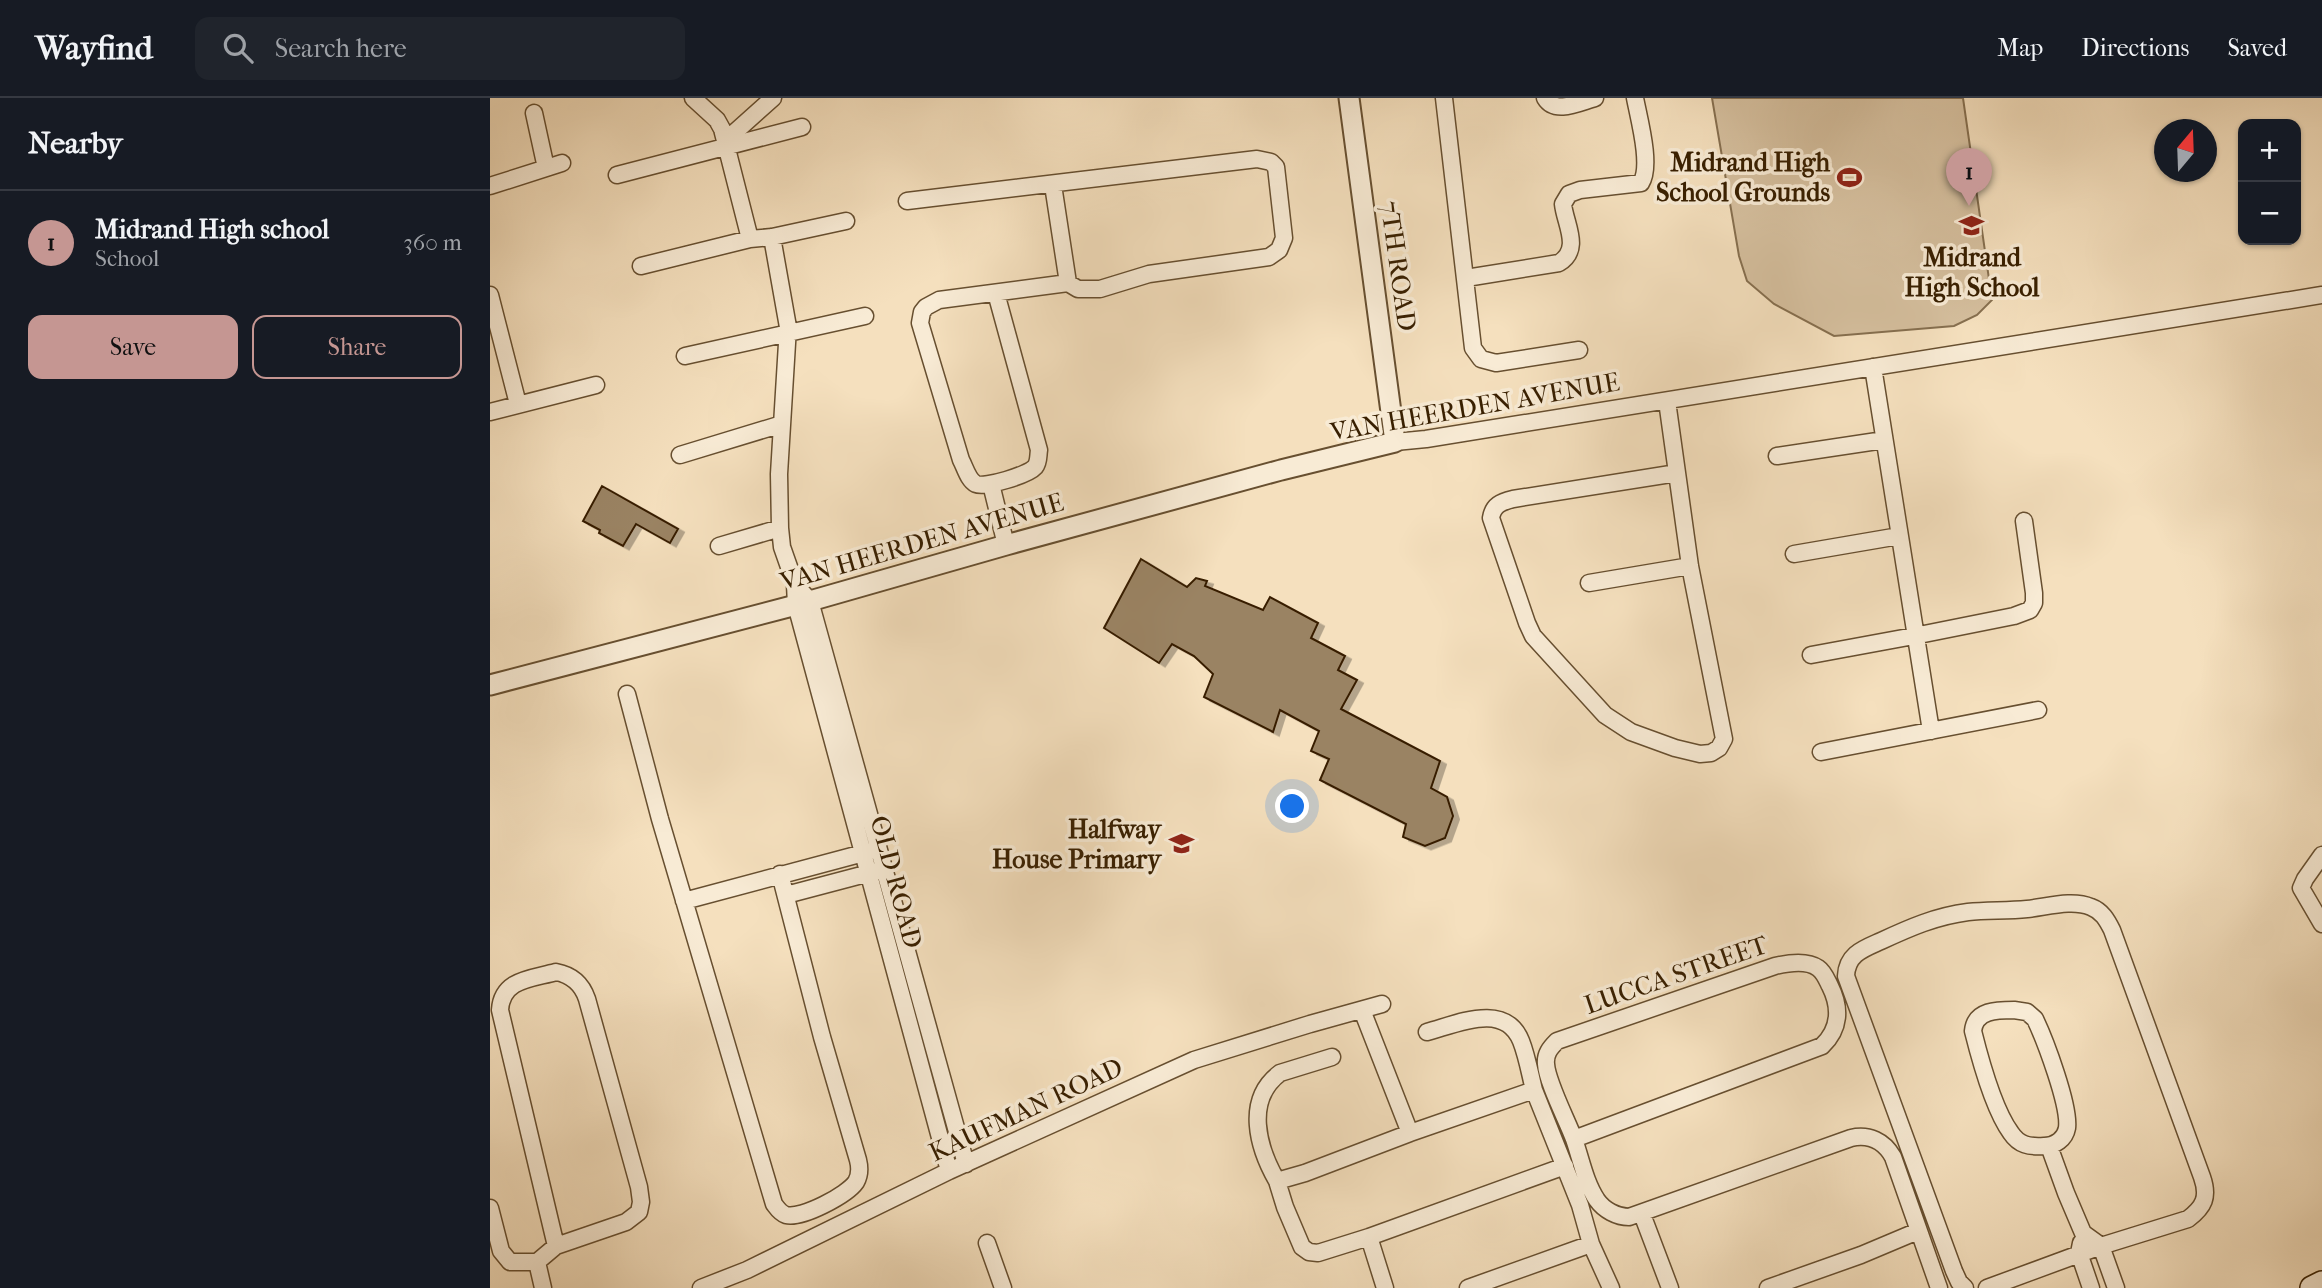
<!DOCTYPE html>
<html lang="en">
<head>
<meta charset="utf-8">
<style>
  body { margin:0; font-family:"IM FELL French Canon",serif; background:#20242c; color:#f1f3f6 }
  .controls { position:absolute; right:21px; top:21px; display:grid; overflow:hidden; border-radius:14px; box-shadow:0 2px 5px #0004 }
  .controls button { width:63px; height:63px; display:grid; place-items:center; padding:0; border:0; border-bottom:2px solid #363941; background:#171b24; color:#f1f3f6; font:35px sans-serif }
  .compass { position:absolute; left:1664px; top:21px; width:63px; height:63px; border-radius:50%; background:#171b24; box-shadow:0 2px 5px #0004; rotate:19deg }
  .you { position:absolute; left:803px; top:709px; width:24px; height:24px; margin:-18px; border:5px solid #fff; border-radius:50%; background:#1a73e8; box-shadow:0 0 0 10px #1a73e833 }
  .badge { display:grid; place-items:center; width:46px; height:46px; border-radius:50%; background:#c59692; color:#111; font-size:23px; font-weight:700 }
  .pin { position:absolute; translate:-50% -58px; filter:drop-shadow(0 2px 4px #0008) }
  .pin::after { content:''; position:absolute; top:37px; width:24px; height:21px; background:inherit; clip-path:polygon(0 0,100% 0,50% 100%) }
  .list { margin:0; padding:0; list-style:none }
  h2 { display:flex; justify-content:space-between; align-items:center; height:91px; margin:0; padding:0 28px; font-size:30px }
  h2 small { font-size:23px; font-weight:400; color:#9ea1a6 }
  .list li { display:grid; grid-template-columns:46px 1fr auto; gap:21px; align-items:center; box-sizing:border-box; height:105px; padding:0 28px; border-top:2px solid #363941 }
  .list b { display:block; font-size:26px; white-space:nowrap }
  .list p { margin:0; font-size:23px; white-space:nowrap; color:#9ea1a6 }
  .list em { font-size:23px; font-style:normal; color:#9ea1a6 }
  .actions { display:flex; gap:14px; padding:21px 28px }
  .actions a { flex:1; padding:16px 0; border:2px solid #c59692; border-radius:14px; text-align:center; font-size:24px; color:#c59692 }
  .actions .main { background:#c59692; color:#111 }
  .icon { flex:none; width:38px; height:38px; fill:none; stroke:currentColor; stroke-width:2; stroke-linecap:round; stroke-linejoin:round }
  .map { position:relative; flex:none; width:1832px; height:1190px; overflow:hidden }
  header { display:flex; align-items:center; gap:42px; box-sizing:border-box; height:98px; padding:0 35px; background:#171b24; border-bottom:2px solid #363941 }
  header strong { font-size:33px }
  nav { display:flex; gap:38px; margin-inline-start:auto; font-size:24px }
  .search { width:490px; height:63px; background:#20242c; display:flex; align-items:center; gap:18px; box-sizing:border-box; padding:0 24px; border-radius:14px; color:#9ea1a6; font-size:26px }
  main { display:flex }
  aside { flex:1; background:#171b24 }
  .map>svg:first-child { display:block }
</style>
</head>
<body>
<header>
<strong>Wayfind</strong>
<div class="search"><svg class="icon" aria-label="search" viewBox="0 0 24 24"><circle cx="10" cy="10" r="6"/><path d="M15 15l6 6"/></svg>Search here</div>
<nav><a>Map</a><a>Directions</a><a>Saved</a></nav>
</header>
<main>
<aside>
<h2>Nearby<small></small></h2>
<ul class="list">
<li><span class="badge">1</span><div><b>Midrand High school</b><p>School</p></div><em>360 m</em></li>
</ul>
<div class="actions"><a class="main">Save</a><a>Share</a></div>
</aside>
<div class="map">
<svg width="1832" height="1190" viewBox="0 0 1832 1190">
  <defs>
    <filter id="shadow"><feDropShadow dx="6" dy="3.5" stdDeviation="0" flood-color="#0004"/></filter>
  </defs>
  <rect width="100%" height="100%" fill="#f5e0be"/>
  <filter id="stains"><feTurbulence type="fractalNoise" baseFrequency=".00286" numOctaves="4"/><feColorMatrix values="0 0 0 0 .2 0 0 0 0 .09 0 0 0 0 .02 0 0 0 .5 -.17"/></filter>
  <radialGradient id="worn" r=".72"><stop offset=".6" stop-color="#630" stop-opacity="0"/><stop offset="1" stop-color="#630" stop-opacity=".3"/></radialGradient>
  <path fill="#d5bf9e" stroke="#866f4f" stroke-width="2" d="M 1222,0 L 1473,0 L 1502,202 L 1487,217 L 1464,228 L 1344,238 L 1284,206 L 1257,183 L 1249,158 Z"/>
  <path fill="#9a8363" stroke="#381f00" stroke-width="2" filter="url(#shadow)" d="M 112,388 L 188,431 L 180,445 L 146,426 L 133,448 L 109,435 L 110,432 L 93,423 Z
    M 651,461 L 697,489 L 706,480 L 717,483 L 715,488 L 773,512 L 780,499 L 828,525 L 821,540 L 855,558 L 848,572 L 867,582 L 851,611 L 950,663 L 941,690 L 957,699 L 963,718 L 955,740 L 935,748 L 913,739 L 916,726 L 830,682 L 839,661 L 821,653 L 829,633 L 790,612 L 783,634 L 714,599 L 723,576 L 704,558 L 682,546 L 669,565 L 614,530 Z"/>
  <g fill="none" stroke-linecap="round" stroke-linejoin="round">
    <defs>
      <path id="minor" d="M 203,0 L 227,22 L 232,31 L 260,141
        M 954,0 L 983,250 L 991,261 L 1006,265 L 1089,252
        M 1055,0 C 1065,17 1090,4 1105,0
        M 44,15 L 56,70
        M 235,43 L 283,0
        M 127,77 L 312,29
        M 563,87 L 578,185
        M 0,88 L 72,65
        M 417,103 L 767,61 L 781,64 L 786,69 L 794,140 L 789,152 L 779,159 L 659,176 L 610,191 L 588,191 L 578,185 L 449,202 L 436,209 L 432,214 L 430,225 L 471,362 C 475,369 478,382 486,386 C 495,390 538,377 545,369 C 549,364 548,358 549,352 L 506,195
        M 282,139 L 298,229 L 289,376 L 290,430 L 292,449 L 305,486 L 306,507 L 459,1073
        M 151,168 L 260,141 L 282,139 L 356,123
        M 976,180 L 1069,165 C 1092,151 1075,126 1073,106 L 1079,96 L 1090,92 L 1151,85 C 1162,68 1149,21 1145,0
        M 0,197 L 28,306
        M 195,258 L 375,218
        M 1383,269 L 1441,633
        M 1177,303 L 1200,468 L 1234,641 L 1229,650 L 1221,655 L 1210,656 L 1185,650 L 1141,634 L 1115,617 L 1043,538 L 1037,525 L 1001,420 C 1003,407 1011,404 1023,401 L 1187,375
        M 0,314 L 106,287
        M 905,344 L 936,341 L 1832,197
        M 190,357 L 292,326
        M 1287,358 L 1394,342
        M 501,386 L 516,447
        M 229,448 L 290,430
        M 1304,456 L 1409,438
        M 1099,485 L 1200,468
        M 312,494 L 320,503 L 476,1066
        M 1321,557 L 1424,538 L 1524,518 L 1540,512 L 1544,505 L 1544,495 L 1534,423
        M 137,596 L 170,721 L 284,1106 C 287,1110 290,1115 296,1117 C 312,1121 357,1097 366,1084 C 370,1077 370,1070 368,1062 L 332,939 L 290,776
        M 1331,654 L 1548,612
        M 1832,757 L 1815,781 L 1811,790 L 1832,826
        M 296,797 L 387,773
        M 194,803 L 381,753
        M 872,912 L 920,1035
        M 1524,912 L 1537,914 L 1545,921 C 1555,942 1580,1008 1577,1030 C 1575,1041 1565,1048 1554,1048 C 1539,1049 1529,1047 1521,1035 C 1504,1012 1490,961 1483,933 C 1485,912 1507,912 1524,912 Z
        M 842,959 L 790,975 C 754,1002 768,1050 787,1083 L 815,1075 L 920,1035 L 1044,992 C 1040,976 1037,958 1031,943 C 1015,903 967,926 937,934
        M 1044,992 L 1090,1107 L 1101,1146 L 1121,1190
        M 1084,1041 L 1332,948 C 1350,931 1351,910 1340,888 C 1337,882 1334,874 1328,870 C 1317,862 1298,865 1285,868 L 1067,943 C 1060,950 1055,956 1056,966 C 1057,984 1077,1022 1084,1041 C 1091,1061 1095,1084 1107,1102 C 1114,1112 1127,1119 1139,1119 L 1361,1040 C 1379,1036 1394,1043 1403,1059 L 1449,1190
        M 1559,1048 L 1576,1095 L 1593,1135 L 1611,1148 L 1626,1190
        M 787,1083 L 795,1109 L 812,1149 L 819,1154 L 828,1155 L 879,1139 L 1075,1068
        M 0,1110 L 11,1153 L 20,1164 L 47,1164 L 66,1148 L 136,1124 L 149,1114 L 151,1104 L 149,1089 L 97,901 C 92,886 82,877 66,874 C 41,881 12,881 10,912 L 66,1148
        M 1152,1116 L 1180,1190
        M 879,1139 L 895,1190
        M 497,1145 L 513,1190
        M 1591,1145 L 1589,1155 L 1601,1190
        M 47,1164 L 53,1190
        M 211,1190 L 257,1172 L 459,1073 L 704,962 L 820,926 L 892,906
        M 978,1190 L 1101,1146
        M 1278,1190 L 1371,1157 L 1428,1133
        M 1475,1190 L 1469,1184 L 1464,1173 L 1356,878 C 1357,856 1373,851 1391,843 C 1419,830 1446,818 1478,814 C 1497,812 1517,813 1537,811 C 1557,809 1582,801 1601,809 C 1612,813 1617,822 1622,832 L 1712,1079 C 1719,1099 1714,1109 1698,1121 L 1611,1148 L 1497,1190"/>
      <path id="tertiary" d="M 0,587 L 306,507 L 516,447 L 791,372 L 905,344 L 859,0"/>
      <path id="secondary" d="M 1822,1190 L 1832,1185"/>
    </defs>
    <use href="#minor" stroke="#674f30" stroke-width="19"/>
    <use href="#tertiary" stroke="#674f30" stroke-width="23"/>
    <use href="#secondary" stroke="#381f00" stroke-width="26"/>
    <use href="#minor" stroke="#f8ebd5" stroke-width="16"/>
    <use href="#tertiary" stroke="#f8ebd5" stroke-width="19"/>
    <use href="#secondary" stroke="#f8ebd5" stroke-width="23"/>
  </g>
  <defs>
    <symbol id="stadium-bare" viewBox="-9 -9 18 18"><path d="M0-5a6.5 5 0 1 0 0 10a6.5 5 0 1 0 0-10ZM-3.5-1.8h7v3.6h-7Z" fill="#8f2418" stroke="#f8ebd5" stroke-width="2.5" paint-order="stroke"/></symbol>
    <symbol id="school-bare" viewBox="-9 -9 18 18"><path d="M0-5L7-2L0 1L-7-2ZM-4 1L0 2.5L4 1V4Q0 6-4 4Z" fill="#8f2418" stroke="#f8ebd5" stroke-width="2.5" paint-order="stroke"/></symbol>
  </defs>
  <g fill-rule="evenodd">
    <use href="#stadium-bare" x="1342" y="62" width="35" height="35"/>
    <use href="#school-bare" x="1464" y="110" width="35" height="35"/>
    <use href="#school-bare" x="674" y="728" width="35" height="35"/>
  </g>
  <g text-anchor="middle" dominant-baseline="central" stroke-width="7" stroke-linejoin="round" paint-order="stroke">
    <g font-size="26" font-weight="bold" fill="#381f00" stroke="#f8ebd5" text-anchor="end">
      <text x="1340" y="64">Midrand High<tspan x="1340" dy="30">School Grounds</tspan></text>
      <text x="1482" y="159" text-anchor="middle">Midrand<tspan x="1482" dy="30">High School</tspan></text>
      <text x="671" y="731">Halfway<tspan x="671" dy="30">House Primary</tspan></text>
    </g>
    <g font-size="26" fill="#381f00" stroke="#f8ebd5">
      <text transform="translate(908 168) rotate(82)">7TH ROAD</text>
      <text transform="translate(985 309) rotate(-10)">VAN HEERDEN AVENUE</text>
      <text transform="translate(432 444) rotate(-16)">VAN HEERDEN AVENUE</text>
      <text transform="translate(406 784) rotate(75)">OLD ROAD</text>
      <text transform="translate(1186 877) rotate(-19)">LUCCA STREET</text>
      <text transform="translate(536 1012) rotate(-25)">KAUFMAN ROAD</text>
    </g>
  </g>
  <rect width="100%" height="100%" filter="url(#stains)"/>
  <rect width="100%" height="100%" fill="url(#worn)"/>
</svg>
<div class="controls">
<button>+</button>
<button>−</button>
</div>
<svg class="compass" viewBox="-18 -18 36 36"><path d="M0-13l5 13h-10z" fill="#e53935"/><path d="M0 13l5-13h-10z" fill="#9ea1a6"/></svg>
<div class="you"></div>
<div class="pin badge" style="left:1479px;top:108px">1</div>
</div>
</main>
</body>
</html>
